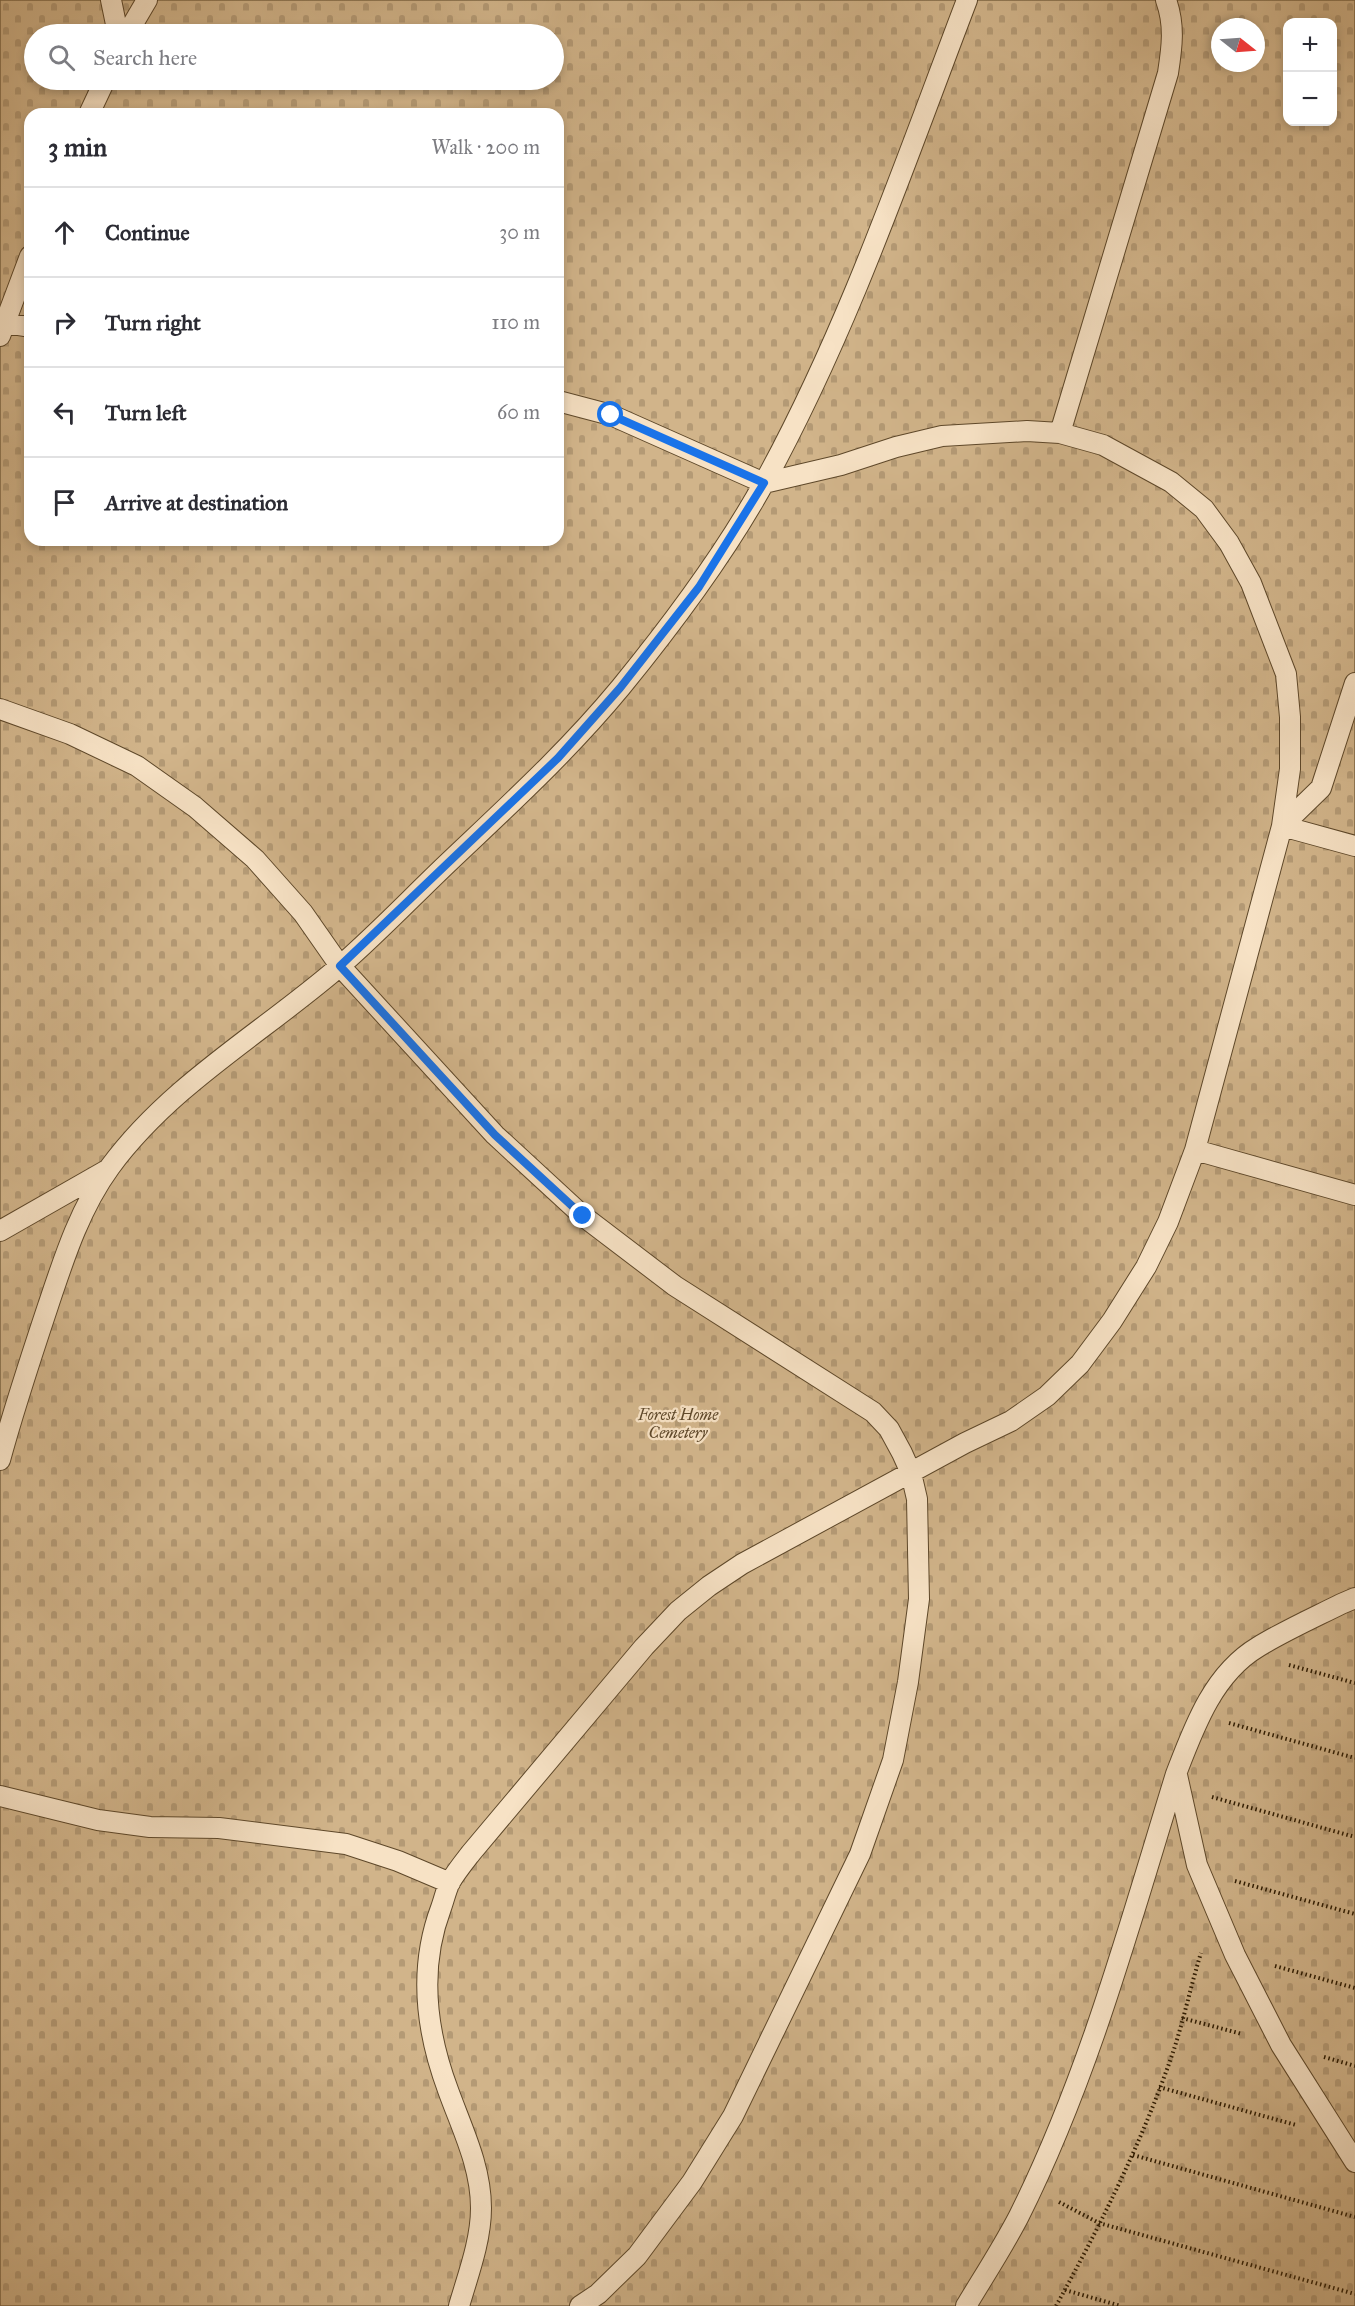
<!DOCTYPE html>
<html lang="en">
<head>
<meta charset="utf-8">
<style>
  body { margin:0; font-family:"IM FELL Great Primer",serif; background:#f7f7f7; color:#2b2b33 }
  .controls { position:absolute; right:18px; top:18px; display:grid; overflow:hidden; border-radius:12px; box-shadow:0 3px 9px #0003 }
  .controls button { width:54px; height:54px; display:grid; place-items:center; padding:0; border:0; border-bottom:2px solid #e1e1e2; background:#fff; color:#2b2b33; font:30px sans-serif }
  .compass { position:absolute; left:1211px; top:18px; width:54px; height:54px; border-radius:50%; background:#fff; box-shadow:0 3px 9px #0003; rotate:107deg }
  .stop { position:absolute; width:18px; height:18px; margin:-14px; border:4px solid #1a73e8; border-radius:50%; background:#fff }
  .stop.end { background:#1a73e8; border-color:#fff; box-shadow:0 2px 6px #0008 }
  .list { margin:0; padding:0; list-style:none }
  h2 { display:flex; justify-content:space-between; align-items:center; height:78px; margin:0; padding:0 24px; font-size:26px }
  h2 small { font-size:20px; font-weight:400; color:#7c7c81 }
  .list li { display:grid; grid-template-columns:39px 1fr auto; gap:18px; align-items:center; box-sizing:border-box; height:90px; padding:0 24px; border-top:2px solid #e1e1e2 }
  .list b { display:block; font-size:22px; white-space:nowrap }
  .list em { font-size:20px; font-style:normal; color:#7c7c81 }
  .icon { flex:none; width:33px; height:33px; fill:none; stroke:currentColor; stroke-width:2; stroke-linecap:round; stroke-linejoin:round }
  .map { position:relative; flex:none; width:1355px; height:2306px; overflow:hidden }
  .search { position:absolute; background:#fff; box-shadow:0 3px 9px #0003; left:24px; top:24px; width:540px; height:66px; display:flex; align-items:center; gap:15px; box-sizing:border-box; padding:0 21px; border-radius:33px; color:#7c7c81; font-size:22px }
  .panel { position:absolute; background:#fff; box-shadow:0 3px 9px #0003; left:24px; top:108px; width:540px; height:438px; border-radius:18px }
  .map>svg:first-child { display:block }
</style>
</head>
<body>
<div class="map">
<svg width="1355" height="2306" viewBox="0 0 1355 2306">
  <defs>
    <pattern id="cemetery-stones" width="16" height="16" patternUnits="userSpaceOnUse" patternTransform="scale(1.5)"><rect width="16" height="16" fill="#d1b48a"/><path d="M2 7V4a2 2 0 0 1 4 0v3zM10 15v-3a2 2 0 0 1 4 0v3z" fill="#b49a75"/></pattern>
  </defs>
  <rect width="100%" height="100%" fill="#f3d3a6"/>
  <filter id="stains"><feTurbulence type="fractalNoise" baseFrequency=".00333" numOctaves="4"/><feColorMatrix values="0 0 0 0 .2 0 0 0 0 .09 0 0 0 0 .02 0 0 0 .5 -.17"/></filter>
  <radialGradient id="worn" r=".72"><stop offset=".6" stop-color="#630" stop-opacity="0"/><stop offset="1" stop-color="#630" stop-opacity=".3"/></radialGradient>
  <path fill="url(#cemetery-stones)" stroke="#7e6746" stroke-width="1.5" fill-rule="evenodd" d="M 0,0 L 1355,0 L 1355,2306 L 0,2306 ZM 1288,22 L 1332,22 L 1332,122 L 1288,122 ZM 1220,27 L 1256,27 L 1256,63 L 1220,63 ZM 34,34 L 554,34 L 554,80 L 34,80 ZM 30,114 L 558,114 L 558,540 L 30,540 Z"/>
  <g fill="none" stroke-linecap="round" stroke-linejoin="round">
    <defs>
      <path id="service" d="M 111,0 L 118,34
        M 127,34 L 147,0
        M 89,114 L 105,80
        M 0,322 L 30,327
        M 0,336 L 30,256
        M 1060,433 L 1168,73 C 1172,47 1175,25 1166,0
        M 1355,683 L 1321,788 L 1282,826 L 1355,846
        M 0,709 L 70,734 L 137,766 L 195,807 L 255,859 L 303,913 L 340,966 L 495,1135 L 583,1216 L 675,1286 L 873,1412 L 889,1429 L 902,1453 L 911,1473 L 917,1499 L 919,1599 L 908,1682 L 893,1760 L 860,1854 L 733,2116 L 692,2182 L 637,2256 L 598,2294 L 580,2306
        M 1195,1150 L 1355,1195
        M 0,1231 L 107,1170
        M 0,1460 C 14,1408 31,1357 48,1306 C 64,1258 80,1208 110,1167 C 171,1084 264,1032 340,966 C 378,933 414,895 451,860 C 510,804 569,750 621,687 C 674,622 725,554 765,481 C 849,328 905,162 967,0
        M 1177,1775 L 1197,1865 L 1235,1955 L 1281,2045 L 1355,2162
        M 0,1796 L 98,1820 L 150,1827 L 219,1828 L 346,1844 L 398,1861 L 450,1883
        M 459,2306 C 468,2275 481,2241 481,2208 C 481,2166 462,2129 448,2090 C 426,2031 418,1969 441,1908 C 444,1900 446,1890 450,1882 C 456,1872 464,1862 471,1853 L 644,1647 L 678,1611 L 709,1586 L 742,1564 L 965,1443 L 1011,1421 L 1047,1396 L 1080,1364 L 1112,1321 L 1146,1267 L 1168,1222 L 1195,1150 L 1282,826 L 1290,769 L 1290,717 L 1286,674 L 1251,583 L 1229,543 L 1204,509 L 1171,482 L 1103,445 L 1060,433 L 1027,431 L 942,436 L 896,447 L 841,465 L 764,483 L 611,415 L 558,401
        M 966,2306 C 984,2276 1003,2247 1019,2216 C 1089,2076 1130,1923 1176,1774 C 1194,1727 1213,1674 1258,1647 C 1284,1631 1313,1618 1341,1604 L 1355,1598"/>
    </defs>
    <use href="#service" stroke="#5e482a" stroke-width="22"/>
    <path stroke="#2c1a01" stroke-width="4" stroke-dasharray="1.5 3" stroke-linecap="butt" d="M 1289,1665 L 1355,1683
      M 1229,1723 L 1355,1758
      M 1212,1797 L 1355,1837
      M 1235,1881 L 1355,1914
      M 1275,1966 L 1355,1988
      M 1182,2018 L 1242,2034
      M 1324,2057 L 1355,2066
      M 1159,2087 L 1296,2125
      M 1133,2155 L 1355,2217
      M 1059,2202 L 1099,2223 L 1355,2294
      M 1065,2290 L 1121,2306
      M 1056,2306 C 1100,2226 1141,2144 1171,2058 C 1183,2024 1190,1988 1201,1953"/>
    <use href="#service" stroke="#f7e2c5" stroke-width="20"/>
  </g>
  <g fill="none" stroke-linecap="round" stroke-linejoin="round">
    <path stroke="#1a73e8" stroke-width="8" d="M 583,1216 L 495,1135 L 340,966 L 558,758 L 620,688 L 699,587 L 764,483 L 611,415"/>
  </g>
  <g text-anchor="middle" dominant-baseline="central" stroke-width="4.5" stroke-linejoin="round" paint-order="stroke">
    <g font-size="16" font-style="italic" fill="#5e482a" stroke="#f7e2c5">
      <text x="678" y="1414">Forest Home<tspan x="678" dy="18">Cemetery</tspan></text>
    </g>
  </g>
  <rect width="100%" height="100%" filter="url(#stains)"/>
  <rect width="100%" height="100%" fill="url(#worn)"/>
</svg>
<div class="controls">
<button>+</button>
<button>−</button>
</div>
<svg class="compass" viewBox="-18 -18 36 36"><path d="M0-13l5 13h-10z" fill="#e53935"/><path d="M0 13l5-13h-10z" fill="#7c7c81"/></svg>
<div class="stop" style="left:611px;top:415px"></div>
<div class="stop end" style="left:583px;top:1216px"></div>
<div class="search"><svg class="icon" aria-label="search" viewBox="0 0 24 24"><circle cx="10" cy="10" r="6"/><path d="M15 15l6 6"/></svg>Search here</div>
<section class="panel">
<h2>3 min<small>Walk · 200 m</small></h2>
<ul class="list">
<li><svg class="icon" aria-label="ahead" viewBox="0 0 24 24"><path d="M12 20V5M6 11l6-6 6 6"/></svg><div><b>Continue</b></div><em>30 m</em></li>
<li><svg class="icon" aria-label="right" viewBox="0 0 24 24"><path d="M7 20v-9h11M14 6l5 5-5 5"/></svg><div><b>Turn right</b></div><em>110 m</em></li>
<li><svg class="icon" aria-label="left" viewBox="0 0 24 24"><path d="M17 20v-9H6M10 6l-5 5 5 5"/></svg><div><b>Turn left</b></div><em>60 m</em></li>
<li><svg class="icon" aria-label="arrive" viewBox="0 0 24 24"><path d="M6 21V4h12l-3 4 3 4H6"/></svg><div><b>Arrive at destination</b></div></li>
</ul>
</section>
</div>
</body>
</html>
